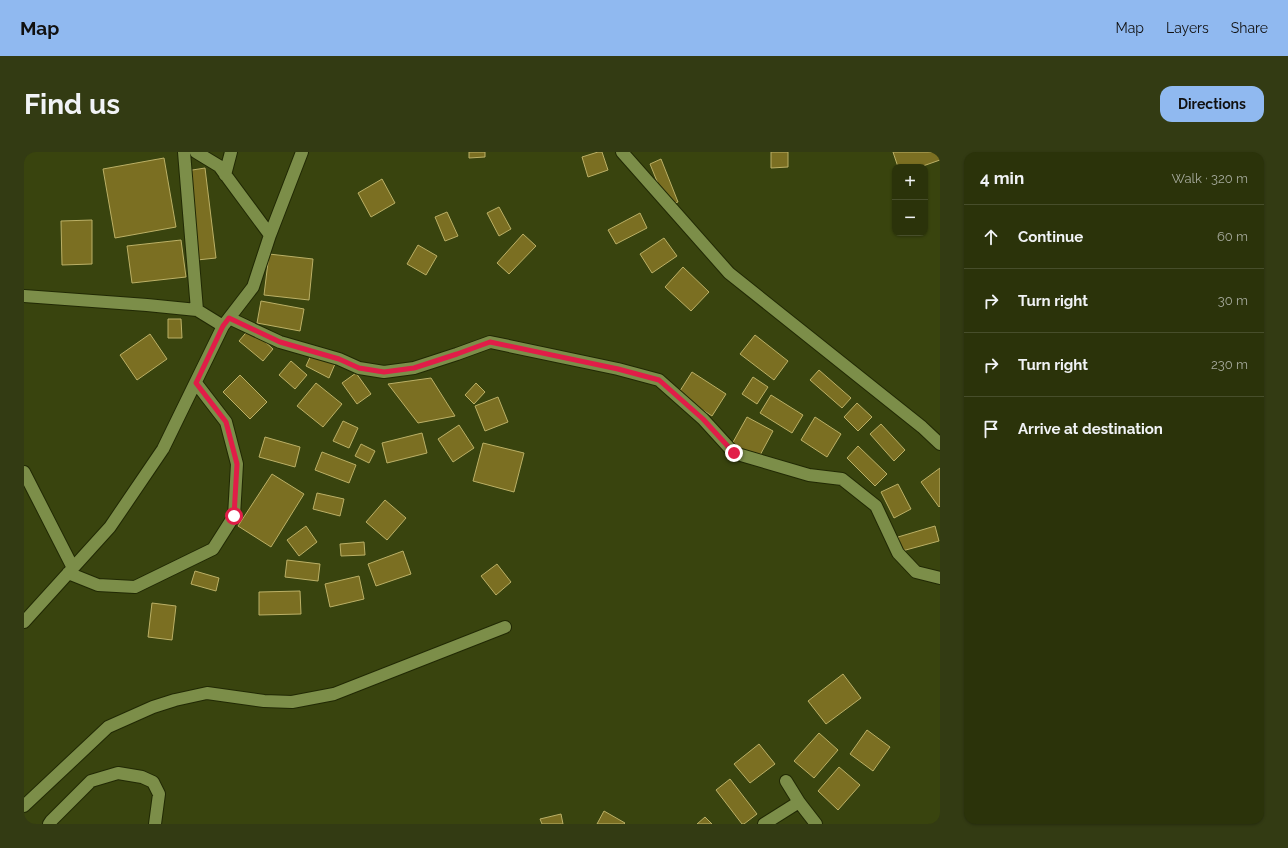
<!DOCTYPE html>
<html lang="en">
<head>
<meta charset="utf-8">
<style>
  body { margin:0; font-family:Raleway,sans-serif; background:#333b13; color:#f1f3f6 }
  .controls { position:absolute; right:12px; top:12px; display:grid; overflow:hidden; border-radius:8px; box-shadow:0 1px 3px #0004 }
  .controls button { width:36px; height:36px; display:grid; place-items:center; padding:0; border:0; border-bottom:1px solid #474e2b; background:#2b330a; color:#f1f3f6; font:20px sans-serif }
  .stop { position:absolute; width:12px; height:12px; margin:-9px; border:3px solid #e11d48; border-radius:50%; background:#fff }
  .stop.end { background:#e11d48; border-color:#fff; box-shadow:0 1px 4px #0008 }
  .list { margin:0; padding:0; list-style:none }
  h2 { display:flex; justify-content:space-between; align-items:center; height:52px; margin:0; padding:0 16px; font-size:17px }
  h2 small { font-size:13px; font-weight:400; color:#a6aa9c }
  .list li { display:grid; grid-template-columns:26px 1fr auto; gap:12px; align-items:center; box-sizing:border-box; height:64px; padding:0 16px; border-top:1px solid #474e2b }
  .list b { display:block; font-size:15px; white-space:nowrap }
  .list em { font-size:13px; font-style:normal; color:#a6aa9c }
  .icon { flex:none; width:22px; height:22px; fill:none; stroke:currentColor; stroke-width:2; stroke-linecap:round; stroke-linejoin:round }
  .map { position:relative; flex:none; width:916px; height:672px; overflow:hidden; border-radius:12px }
  header { display:flex; align-items:center; gap:24px; box-sizing:border-box; height:56px; padding:0 20px; background:#90b9f0; color:#111 }
  header strong { font-size:19px }
  nav { display:flex; gap:22px; margin-inline-start:auto; font-size:14px }
  .intro { display:flex; align-items:center; justify-content:space-between; box-sizing:border-box; height:96px; padding:0 24px }
  h1 { margin:0; font-size:28px }
  .button { padding:10px 18px; border-radius:12px; background:#90b9f0; color:#111; font-size:14px; font-weight:700 }
  main { display:flex; gap:24px; padding:0 24px }
  aside { flex:1; background:#2b330a; border-radius:12px; box-shadow:0 1px 3px #0004 }
  .map>svg:first-child { display:block }
</style>
</head>
<body>
<header>
<strong>Map</strong>
<nav><a>Map</a><a>Layers</a><a>Share</a></nav>
</header>
<div class="intro"><h1>Find us</h1><a class="button">Directions</a></div>
<main>
<div class="map">
<svg width="916" height="672" viewBox="0 0 916 672">
  <rect width="100%" height="100%" fill="#39440e"/>
  <path fill="#7b6f22" stroke="#bbb066" d="M 445,0 L 461,0 L 461,5 L 445,6 Z
    M 574,0 L 578,0 L 584,18 L 564,25 L 558,5 Z
    M 747,0 L 764,0 L 764,15 L 747,16 Z
    M 869,0 L 916,0 L 916,8 L 896,15 L 874,15 Z
    M 140,6 L 152,75 L 91,86 L 79,17 Z
    M 637,7 L 654,50 L 643,54 L 626,12 Z
    M 181,16 L 192,106 L 173,108 L 162,19 Z
    M 358,27 L 371,51 L 347,65 L 334,41 Z
    M 475,55 L 487,77 L 475,84 L 463,61 Z
    M 423,60 L 434,84 L 421,89 L 411,65 Z
    M 616,61 L 623,76 L 592,92 L 584,78 Z
    M 68,68 L 68,112 L 38,113 L 37,69 Z
    M 499,82 L 512,94 L 485,122 L 473,111 Z
    M 640,86 L 653,104 L 628,121 L 616,102 Z
    M 157,88 L 162,125 L 108,131 L 103,94 Z
    M 394,93 L 413,104 L 402,123 L 383,112 Z
    M 245,102 L 289,107 L 285,148 L 240,143 Z
    M 659,115 L 685,140 L 667,159 L 641,135 Z
    M 237,149 L 280,157 L 276,179 L 233,171 Z
    M 144,167 L 157,167 L 158,186 L 144,186 Z
    M 226,176 L 249,197 L 239,209 L 215,189 Z
    M 126,182 L 143,207 L 113,228 L 96,203 Z
    M 731,183 L 764,209 L 750,228 L 716,202 Z
    M 288,201 L 311,212 L 305,226 L 282,214 Z
    M 267,209 L 283,223 L 271,237 L 255,223 Z
    M 795,218 L 827,246 L 818,256 L 786,228 Z
    M 668,220 L 702,242 L 688,264 L 654,242 Z
    M 332,221 L 347,242 L 333,252 L 318,231 Z
    M 216,223 L 243,250 L 226,267 L 199,240 Z
    M 729,225 L 744,235 L 733,252 L 718,242 Z
    M 407,226 L 431,264 L 394,271 L 364,232 Z
    M 292,231 L 318,252 L 299,275 L 273,254 Z
    M 452,231 L 461,240 L 450,252 L 441,243 Z
    M 747,243 L 779,263 L 768,281 L 736,261 Z
    M 474,245 L 484,270 L 461,279 L 451,254 Z
    M 833,251 L 848,265 L 834,279 L 820,265 Z
    M 723,265 L 749,279 L 734,307 L 708,292 Z
    M 791,265 L 817,282 L 803,305 L 777,288 Z
    M 319,269 L 334,276 L 325,296 L 309,289 Z
    M 857,272 L 881,298 L 870,309 L 846,282 Z
    M 435,273 L 450,296 L 429,310 L 414,287 Z
    M 398,281 L 403,301 L 363,311 L 358,291 Z
    M 241,285 L 276,295 L 271,315 L 235,305 Z
    M 459,291 L 500,301 L 490,340 L 449,329 Z
    M 337,292 L 351,299 L 345,311 L 331,304 Z
    M 834,294 L 863,322 L 851,334 L 823,306 Z
    M 298,300 L 332,313 L 325,331 L 291,318 Z
    M 916,316 L 916,354 L 915,355 L 897,330 Z
    M 248,322 L 280,342 L 247,395 L 214,374 Z
    M 874,332 L 887,357 L 870,366 L 857,340 Z
    M 293,341 L 320,347 L 316,364 L 289,357 Z
    M 361,348 L 382,366 L 363,388 L 342,370 Z
    M 282,374 L 293,390 L 275,404 L 263,388 Z
    M 911,374 L 915,389 L 878,399 L 874,385 Z
    M 340,390 L 341,403 L 317,404 L 316,392 Z
    M 379,399 L 387,422 L 352,434 L 344,412 Z
    M 263,408 L 296,412 L 294,429 L 261,425 Z
    M 473,412 L 487,430 L 472,443 L 457,424 Z
    M 171,419 L 195,426 L 192,439 L 167,432 Z
    M 335,424 L 340,447 L 306,455 L 301,432 Z
    M 276,439 L 277,462 L 235,463 L 235,440 Z
    M 128,451 L 152,454 L 148,488 L 124,485 Z
    M 819,522 L 837,546 L 802,572 L 784,549 Z
    M 843,578 L 866,595 L 849,619 L 826,602 Z
    M 795,581 L 814,598 L 790,626 L 770,609 Z
    M 735,592 L 751,612 L 726,631 L 710,612 Z
    M 815,615 L 836,633 L 814,658 L 794,639 Z
    M 706,627 L 733,662 L 720,672 L 718,672 L 692,638 Z
    M 580,659 L 601,671 L 600,672 L 573,672 Z
    M 537,662 L 539,672 L 518,672 L 516,667 Z
    M 681,665 L 688,672 L 673,672 Z"/>
  <g fill="none" stroke-linecap="round" stroke-linejoin="round">
    <defs>
      <path id="street" d="M 160,0 L 173,158
        M 172,0 L 195,14 L 246,83
        M 598,0 L 705,121 L 898,275 L 916,292
        M 201,23 L 207,0
        M 0,144 L 123,153 L 173,158 L 199,174
        M 205,166 L 256,190 L 315,207 L 335,216 L 360,220 L 390,216 L 433,202 L 466,190 L 594,217 L 635,228 L 679,267 L 710,301 L 785,323 L 818,327 L 852,354 L 874,401 L 892,420 L 916,426
        M 0,320 L 49,416
        M 44,421 L 74,433 L 111,435 L 189,397 L 210,364 L 213,312 L 202,270 L 172,231
        M 0,470 L 86,375 L 139,297 L 199,174 L 229,135 L 246,83 L 278,0
        M 762,629 L 775,650 L 792,672
        M 0,654 L 84,575 L 129,555 L 151,548 L 183,541 L 240,549 L 268,550 L 310,542 L 481,475
        M 25,672 L 27,669 L 67,629 L 94,621 L 118,625 L 129,630 L 135,642 L 131,672
        M 740,672 L 775,650"/>
    </defs>
    <use href="#street" stroke="#212904" stroke-width="14"/>
    <use href="#street" stroke="#7c8e49" stroke-width="12"/>
  </g>
  <g fill="none" stroke-linecap="round" stroke-linejoin="round">
    <path stroke="#e11d48" stroke-width="5" d="M 210,364 L 213,312 L 202,270 L 172,231 L 199,174 L 205,166 L 256,190 L 315,207 L 335,216 L 360,220 L 390,216 L 433,202 L 466,190 L 594,217 L 635,228 L 679,267 L 710,301"/>
  </g>
</svg>
<div class="controls">
<button>+</button>
<button>−</button>
</div>
<div class="stop" style="left:210px;top:364px"></div>
<div class="stop end" style="left:710px;top:301px"></div>
</div>
<aside>
<h2>4 min<small>Walk · 320 m</small></h2>
<ul class="list">
<li><svg class="icon" aria-label="ahead" viewBox="0 0 24 24"><path d="M12 20V5M6 11l6-6 6 6"/></svg><div><b>Continue</b></div><em>60 m</em></li>
<li><svg class="icon" aria-label="right" viewBox="0 0 24 24"><path d="M7 20v-9h11M14 6l5 5-5 5"/></svg><div><b>Turn right</b></div><em>30 m</em></li>
<li><svg class="icon" aria-label="right" viewBox="0 0 24 24"><path d="M7 20v-9h11M14 6l5 5-5 5"/></svg><div><b>Turn right</b></div><em>230 m</em></li>
<li><svg class="icon" aria-label="arrive" viewBox="0 0 24 24"><path d="M6 21V4h12l-3 4 3 4H6"/></svg><div><b>Arrive at destination</b></div></li>
</ul>
</aside>
</main>
</body>
</html>
